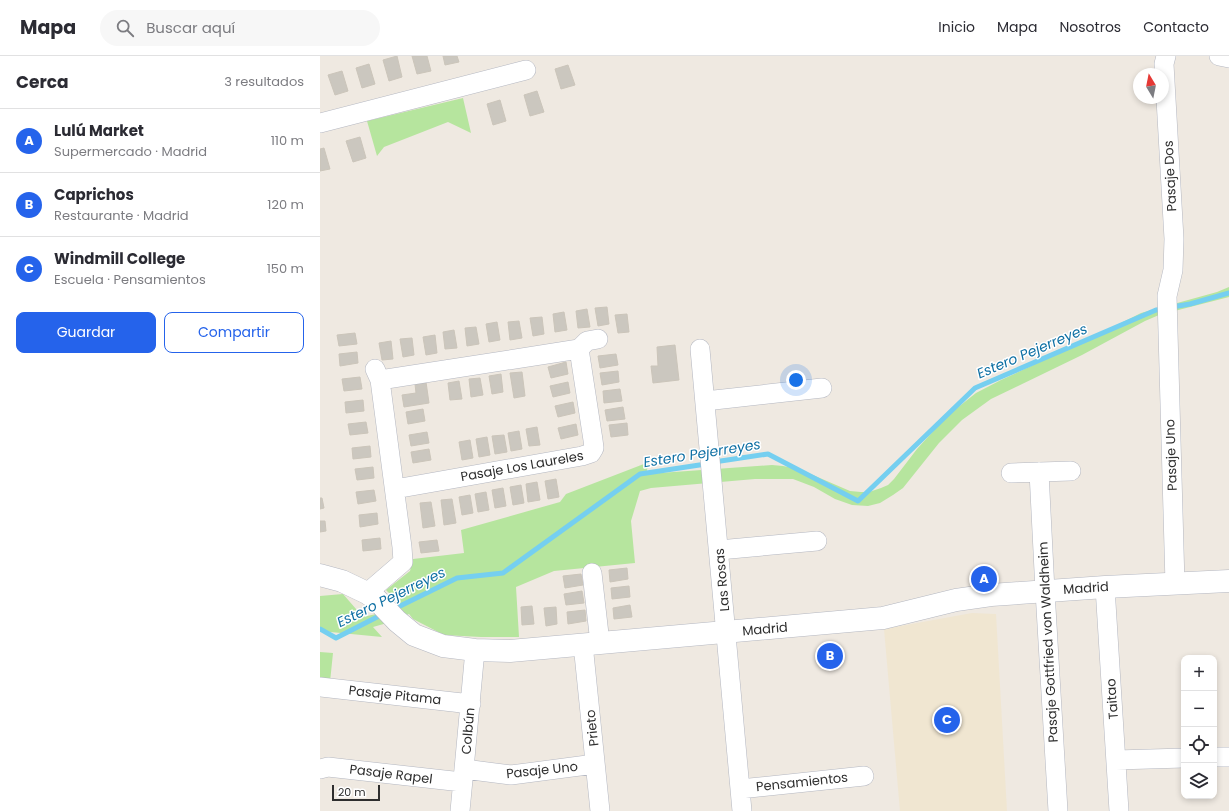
<!DOCTYPE html>
<html lang="es">
<head>
<meta charset="utf-8">
<style>
  body { margin:0; font-family:Poppins,sans-serif; background:#f7f7f7; color:#2b2b33 }
  .controls { position:absolute; right:12px; bottom:12px; display:grid; overflow:hidden; border-radius:8px; box-shadow:0 2px 6px #0003 }
  .controls button { width:36px; height:36px; display:grid; place-items:center; padding:0; border:0; border-bottom:1px solid #e1e1e2; background:#fff; color:#2b2b33; font:20px sans-serif }
  .compass { position:absolute; left:813px; top:12px; width:36px; height:36px; border-radius:50%; background:#fff; box-shadow:0 2px 6px #0003; rotate:350deg }
  .scale { position:absolute; left:12px; bottom:10px; width:48px; box-sizing:border-box; padding-left:4px; border:2px solid #2e2e2e; border-top:0; font-size:11px; line-height:14px; white-space:nowrap; color:#2e2e2e; -webkit-text-stroke:3px #fff; paint-order:stroke }
  .you { position:absolute; left:476px; top:324px; width:14px; height:14px; margin:-10px; border:3px solid #fff; border-radius:50%; background:#1a73e8; box-shadow:0 0 0 6px #1a73e833 }
  .badge { display:grid; place-items:center; width:26px; height:26px; border-radius:50%; background:#2563eb; color:#fff; font-size:13px; font-weight:700 }
  .pin { position:absolute; translate:-50% -50%; border:2px solid #fff; box-shadow:0 1px 4px #0006 }
  .list { margin:0; padding:0; list-style:none }
  h2 { display:flex; justify-content:space-between; align-items:center; height:52px; margin:0; padding:0 16px; font-size:17px }
  h2 small { font-size:13px; font-weight:400; color:#7c7c81 }
  .list li { display:grid; grid-template-columns:26px 1fr auto; gap:12px; align-items:center; box-sizing:border-box; height:64px; padding:0 16px; border-top:1px solid #e1e1e2 }
  .list b { display:block; font-size:15px; white-space:nowrap }
  .list p { margin:0; font-size:13px; white-space:nowrap; color:#7c7c81 }
  .list em { font-size:13px; font-style:normal; color:#7c7c81 }
  .actions { display:flex; gap:8px; padding:12px 16px }
  .actions a { flex:1; padding:9px 0; border:1px solid #2563eb; border-radius:8px; text-align:center; font-size:14px; color:#2563eb }
  .actions .main { background:#2563eb; color:#fff }
  .icon { flex:none; width:22px; height:22px; fill:none; stroke:currentColor; stroke-width:2; stroke-linecap:round; stroke-linejoin:round }
  .map { position:relative; flex:none; width:909px; height:755px; overflow:hidden }
  header { display:flex; align-items:center; gap:24px; box-sizing:border-box; height:56px; padding:0 20px; background:#fff; border-bottom:1px solid #e1e1e2 }
  header strong { font-size:19px }
  nav { display:flex; gap:22px; margin-inline-start:auto; font-size:14px }
  .search { width:280px; height:36px; background:#f7f7f7; display:flex; align-items:center; gap:10px; box-sizing:border-box; padding:0 14px; border-radius:22px; color:#7c7c81; font-size:15px }
  main { display:flex }
  aside { flex:1; background:#fff }
  .map>svg:first-child { display:block }
</style>
</head>
<body>
<header>
<strong>Mapa</strong>
<div class="search"><svg class="icon" aria-label="search" viewBox="0 0 24 24"><circle cx="10" cy="10" r="6"/><path d="M15 15l6 6"/></svg>Buscar aquí</div>
<nav><a>Inicio</a><a>Mapa</a><a>Nosotros</a><a>Contacto</a></nav>
</header>
<main>
<aside>
<h2>Cerca<small>3 resultados</small></h2>
<ul class="list">
<li><span class="badge">A</span><div><b>Lulú Market</b><p>Supermercado · Madrid</p></div><em>110 m</em></li>
<li><span class="badge">B</span><div><b>Caprichos</b><p>Restaurante · Madrid</p></div><em>120 m</em></li>
<li><span class="badge">C</span><div><b>Windmill College</b><p>Escuela · Pensamientos</p></div><em>150 m</em></li>
</ul>
<div class="actions"><a class="main">Guardar</a><a>Compartir</a></div>
</aside>
<div class="map">
<svg width="909" height="755" viewBox="0 0 909 755">
  <rect width="100%" height="100%" fill="#efe9e1"/>
  <path fill="#f0e6d1" d="M 652,557 L 676,558 L 687,755 L 580,755 L 564,573 Z"/>
  <path fill="#b6e59e" d="M 143,42 L 151,77 L 128,66 L 64,91 L 57,100 L 47,65 Z
    M 909,231 L 909,241 L 839,259 L 825,265 L 762,299 L 671,343 L 642,364 L 619,387 L 583,432 L 573,439 L 560,447 L 548,450 L 532,449 L 515,443 L 494,431 L 473,423 L 435,423 L 331,432 L 320,435 L 311,465 L 315,507 L 234,515 L 196,531 L 199,581 L 161,581 L 124,579 L 93,563 L 89,558 L 74,565 L 53,571 L 62,581 L 0,575 L 0,540 L 23,538 L 43,561 L 56,558 L 80,548 L 66,534 L 90,515 L 93,503 L 144,497 L 141,474 L 240,446 L 246,438 L 329,406 L 326,418 L 452,409 L 463,410 L 479,413 L 530,435 L 541,436 L 549,436 L 561,432 L 568,429 L 574,423 L 597,393 L 627,360 L 656,337 L 681,324 L 759,288 L 821,257 L 897,236 Z
    M 0,596 L 13,597 L 10,626 L 0,625 Z"/>
  <g fill="none" stroke-linecap="round" stroke-linejoin="round">
    <path stroke="#75cff0" stroke-width="5" d="M 852,251 L 870,248 L 909,237
      M 394,406 L 448,398 L 538,445 L 655,332 L 836,254 L 844,253
      M 72,554 L 137,522 L 183,517 L 320,418 L 386,408
      M 0,573 L 16,582 L 63,558"/>
  </g>
  <path fill="#cbc7bf" stroke="#cbc5ba" d="M 77,0 L 82,21 L 69,25 L 63,4 Z
    M 92,0 L 107,0 L 111,15 L 97,18 Z
    M 123,0 L 137,0 L 139,6 L 125,9 Z
    M 49,8 L 55,28 L 42,32 L 36,12 Z
    M 248,9 L 255,29 L 241,33 L 235,13 Z
    M 22,15 L 28,35 L 15,39 L 8,19 Z
    M 217,35 L 224,56 L 210,60 L 204,39 Z
    M 180,44 L 186,65 L 173,69 L 167,48 Z
    M 40,81 L 46,102 L 33,106 L 26,85 Z
    M 4,92 L 10,113 L 0,115 L 0,93 Z
    M 287,251 L 289,268 L 278,270 L 275,252 Z
    M 267,253 L 270,271 L 258,272 L 256,255 Z
    M 244,256 L 247,274 L 235,276 L 233,258 Z
    M 307,258 L 309,276 L 298,277 L 295,259 Z
    M 222,261 L 224,278 L 213,280 L 210,262 Z
    M 199,265 L 202,282 L 190,284 L 188,266 Z
    M 177,266 L 180,284 L 169,286 L 166,268 Z
    M 156,271 L 159,288 L 147,290 L 145,272 Z
    M 134,274 L 137,292 L 125,293 L 123,276 Z
    M 35,277 L 37,288 L 19,290 L 17,279 Z
    M 115,279 L 117,297 L 106,299 L 103,281 Z
    M 92,282 L 94,299 L 83,301 L 80,283 Z
    M 71,285 L 73,303 L 62,304 L 59,287 Z
    M 355,289 L 359,324 L 333,327 L 331,310 L 338,310 L 337,291 Z
    M 37,296 L 38,307 L 20,310 L 19,298 Z
    M 296,298 L 298,309 L 280,312 L 278,300 Z
    M 246,306 L 248,318 L 231,322 L 228,311 Z
    M 298,315 L 299,326 L 282,329 L 280,317 Z
    M 202,316 L 205,340 L 194,342 L 190,317 Z
    M 181,318 L 183,336 L 172,338 L 169,320 Z
    M 40,321 L 42,333 L 24,335 L 22,323 Z
    M 160,322 L 163,339 L 151,341 L 149,323 Z
    M 139,325 L 142,343 L 130,344 L 128,327 Z
    M 106,326 L 109,347 L 84,351 L 82,339 L 96,337 L 95,328 Z
    M 248,326 L 250,337 L 233,341 L 230,330 Z
    M 300,333 L 302,345 L 284,347 L 283,335 Z
    M 43,344 L 44,355 L 26,357 L 25,346 Z
    M 253,346 L 255,357 L 238,361 L 235,350 Z
    M 303,351 L 305,363 L 287,365 L 285,354 Z
    M 103,353 L 105,365 L 88,368 L 86,356 Z
    M 46,366 L 48,377 L 30,379 L 28,368 Z
    M 307,367 L 308,379 L 291,381 L 289,369 Z
    M 256,368 L 258,379 L 241,383 L 238,372 Z
    M 217,371 L 220,389 L 209,390 L 206,373 Z
    M 199,375 L 202,393 L 191,395 L 188,377 Z
    M 107,376 L 109,387 L 91,390 L 89,379 Z
    M 184,379 L 187,396 L 175,398 L 172,380 Z
    M 167,381 L 170,399 L 159,401 L 156,383 Z
    M 150,384 L 153,402 L 142,404 L 139,386 Z
    M 50,390 L 51,401 L 33,403 L 32,392 Z
    M 109,393 L 111,404 L 93,407 L 91,396 Z
    M 53,411 L 54,422 L 37,424 L 35,413 Z
    M 236,423 L 239,441 L 228,443 L 225,425 Z
    M 217,426 L 220,444 L 208,446 L 206,428 Z
    M 201,429 L 204,447 L 193,449 L 190,431 Z
    M 183,432 L 186,450 L 175,452 L 172,434 Z
    M 54,434 L 56,445 L 38,448 L 36,436 Z
    M 166,436 L 169,454 L 158,456 L 155,438 Z
    M 150,439 L 153,457 L 142,459 L 139,441 Z
    M 0,442 L 2,442 L 4,452 L 0,453 Z
    M 132,443 L 136,467 L 124,469 L 121,444 Z
    M 111,446 L 115,470 L 103,472 L 100,447 Z
    M 57,457 L 58,468 L 40,471 L 39,459 Z
    M 0,465 L 5,465 L 6,475 L 0,476 Z
    M 60,482 L 61,493 L 43,495 L 42,484 Z
    M 117,484 L 119,495 L 101,497 L 99,486 Z
    M 307,512 L 308,523 L 290,526 L 289,514 Z
    M 261,518 L 263,529 L 245,532 L 243,520 Z
    M 309,530 L 310,541 L 292,543 L 291,532 Z
    M 262,535 L 264,547 L 246,549 L 244,538 Z
    M 310,549 L 312,561 L 294,563 L 293,552 Z
    M 212,550 L 214,568 L 202,569 L 201,551 Z
    M 236,551 L 237,568 L 226,570 L 224,552 Z
    M 265,554 L 266,565 L 248,568 L 247,556 Z"/>
  <g fill="none" stroke-linecap="round" stroke-linejoin="round">
    <defs>
      <path id="minor" d="M 846,0 L 844,8 L 854,183 L 853,214 L 847,240 L 855,528
        M 899,0 L 909,2
        M 0,67 L 206,14
        M 259,293 L 267,285 L 278,283
        M 380,293 L 422,755
        M 60,324 L 259,293 L 273,384 L 274,392 L 271,397 L 262,400 L 75,433
        M 385,345 L 502,332
        M 719,416 L 725,535 L 738,755
        M 691,417 L 751,415
        M 399,494 L 497,485
        M 272,517 L 280,587
        M 785,531 L 799,755
        M 47,537 L 83,506 L 82,491 L 60,324 L 55,313
        M 263,588 L 280,755
        M 0,631 L 151,648
        M 894,701 L 909,701
        M 796,704 L 864,702
        M 0,713 L 8,711 L 142,726
        M 144,713 L 191,719 L 275,708
        M 420,733 L 544,720
        M 140,755 L 144,713 L 155,594"/>
      <path id="tertiary" d="M 0,519 L 22,525 L 47,537 L 56,543 L 77,565 L 94,579 L 123,590 L 155,594 L 190,595 L 563,562 L 636,544 L 671,539 L 785,531 L 909,525"/>
    </defs>
    <use href="#minor" stroke="#b4b7c1" stroke-width="20"/>
    <use href="#tertiary" stroke="#b4b7c1" stroke-width="23"/>
    <use href="#minor" stroke="#fff" stroke-width="19"/>
    <use href="#tertiary" stroke="#fff" stroke-width="22"/>
  </g>
  <g text-anchor="middle" dominant-baseline="central" stroke-width="3" stroke-linejoin="round" paint-order="stroke">
    <g font-size="13" fill="#2e2e2e" stroke="#fff">
      <text transform="translate(850 120) rotate(-93)">Pasaje Dos</text>
      <text transform="translate(851 399) rotate(-92)">Pasaje Uno</text>
      <text transform="translate(202 410) rotate(-10)">Pasaje Los Laureles</text>
      <text transform="translate(402 524) rotate(-95)">Las Rosas</text>
      <text transform="translate(766 532) rotate(-4)">Madrid</text>
      <text transform="translate(445 573) rotate(-5)">Madrid</text>
      <text transform="translate(728 586) rotate(-93)">Pasaje Gottfried von Waldheim</text>
      <text transform="translate(75 639) rotate(6)">Pasaje Pitama</text>
      <text transform="translate(792 643) rotate(-94)">Taitao</text>
      <text transform="translate(272 672) rotate(-96)">Prieto</text>
      <text transform="translate(148 675) rotate(-85)">Colbún</text>
      <text transform="translate(222 714) rotate(-6)">Pasaje Uno</text>
      <text transform="translate(71 718) rotate(7)">Pasaje Rapel</text>
      <text transform="translate(482 726) rotate(-6)">Pensamientos</text>
    </g>
    <g font-size="14" font-style="italic" fill="#0d6fa3" stroke="#fff">
      <text transform="translate(712 295) rotate(-23)">Estero Pejerreyes</text>
      <text transform="translate(382 397) rotate(-9)">Estero Pejerreyes</text>
      <text transform="translate(71 541) rotate(-26)">Estero Pejerreyes</text>
    </g>
  </g>
</svg>
<div class="controls">
<button>+</button>
<button>−</button>
<button><svg class="icon" aria-label="locate" viewBox="0 0 24 24"><circle cx="12" cy="12" r="6"/><path d="M12 2v4M12 18v4M2 12h4M18 12h4"/></svg></button>
<button><svg class="icon" aria-label="layers" viewBox="0 0 24 24"><path d="M12 4l9 5-9 5-9-5zM3 14l9 5 9-5"/></svg></button>
</div>
<svg class="compass" viewBox="-18 -18 36 36"><path d="M0-13l5 13h-10z" fill="#e53935"/><path d="M0 13l5-13h-10z" fill="#7c7c81"/></svg>
<div class="scale">20 m</div>
<div class="you"></div>
<div class="pin badge" style="left:664px;top:523px">A</div>
<div class="pin badge" style="left:510px;top:600px">B</div>
<div class="pin badge" style="left:627px;top:664px">C</div>
</div>
</main>
</body>
</html>
